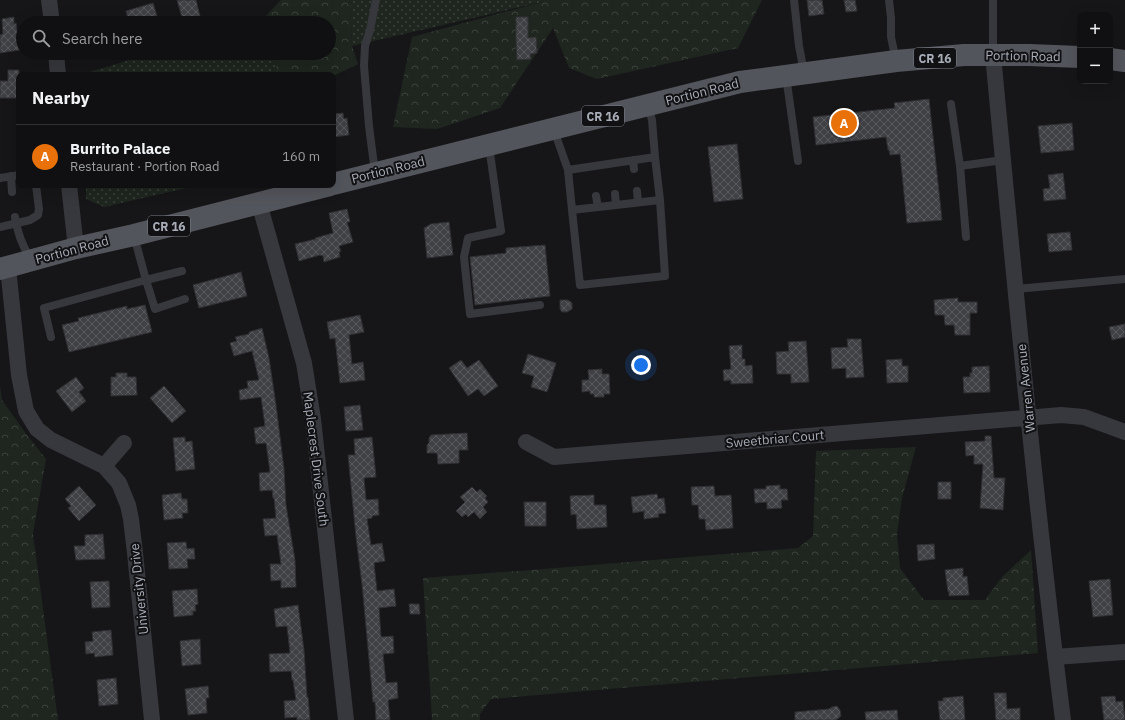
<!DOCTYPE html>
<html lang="en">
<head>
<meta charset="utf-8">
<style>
  body { margin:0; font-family:"IBM Plex Sans",sans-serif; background:#19191b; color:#f1f3f6 }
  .controls { position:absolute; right:12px; top:12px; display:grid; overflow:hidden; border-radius:8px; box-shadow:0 4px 16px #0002 }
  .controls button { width:36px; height:36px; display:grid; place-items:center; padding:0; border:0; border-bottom:1px solid #303032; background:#101012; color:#f1f3f6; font:20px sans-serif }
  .you { position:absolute; left:641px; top:365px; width:14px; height:14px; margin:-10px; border:3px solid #fff; border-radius:50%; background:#1a73e8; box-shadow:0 0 0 6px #1a73e833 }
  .badge { display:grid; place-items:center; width:26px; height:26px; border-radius:50%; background:#d93025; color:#fff; font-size:13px; font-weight:700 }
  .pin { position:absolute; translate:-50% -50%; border:2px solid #fff; box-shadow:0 1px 4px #0006 }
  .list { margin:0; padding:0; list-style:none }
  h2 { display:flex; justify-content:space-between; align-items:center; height:52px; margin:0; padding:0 16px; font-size:17px }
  h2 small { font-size:13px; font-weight:400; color:#9c9d9f }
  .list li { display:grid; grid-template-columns:26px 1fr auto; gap:12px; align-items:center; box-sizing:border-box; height:64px; padding:0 16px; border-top:1px solid #303032 }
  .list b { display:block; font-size:15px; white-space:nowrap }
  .list p { margin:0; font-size:13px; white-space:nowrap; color:#9c9d9f }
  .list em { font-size:13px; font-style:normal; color:#9c9d9f }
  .icon { flex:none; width:22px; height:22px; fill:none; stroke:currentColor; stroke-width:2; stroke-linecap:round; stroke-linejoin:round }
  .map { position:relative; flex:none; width:1125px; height:720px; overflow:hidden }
  .search { position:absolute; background:#101012; box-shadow:0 4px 16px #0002; left:16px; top:16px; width:320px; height:44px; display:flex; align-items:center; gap:10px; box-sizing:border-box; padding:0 14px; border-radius:22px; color:#9c9d9f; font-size:15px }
  .panel { position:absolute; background:#101012; box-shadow:0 4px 16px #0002; left:16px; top:72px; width:320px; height:116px; border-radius:8px }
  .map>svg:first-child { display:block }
</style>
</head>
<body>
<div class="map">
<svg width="1125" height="720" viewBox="0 0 1125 720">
  <defs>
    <pattern id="green-dots" width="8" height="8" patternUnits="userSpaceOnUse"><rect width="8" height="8" fill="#1e261f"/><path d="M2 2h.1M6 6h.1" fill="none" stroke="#3c433d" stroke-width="1.8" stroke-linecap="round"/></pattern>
    <pattern id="forest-crowns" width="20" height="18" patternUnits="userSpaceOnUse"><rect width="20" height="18" fill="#1e261f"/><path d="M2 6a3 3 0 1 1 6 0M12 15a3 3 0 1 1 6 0" fill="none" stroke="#3c433d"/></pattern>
    <pattern id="building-cross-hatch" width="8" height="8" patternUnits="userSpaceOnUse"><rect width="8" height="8" fill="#404145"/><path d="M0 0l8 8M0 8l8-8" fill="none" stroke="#595a5e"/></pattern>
  </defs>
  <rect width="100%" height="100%" fill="#161618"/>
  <path fill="url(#green-dots)" d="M 350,0 L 542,0 L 542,2 L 352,46 Z
    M 152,53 L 270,53 L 280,75 L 80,75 Z
    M 86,185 L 199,185 L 104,207 L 86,199 Z"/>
  <path fill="url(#forest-crowns)" d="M 281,0 L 350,0 L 352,46 L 358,64 L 333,76 L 333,75 L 280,75 L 270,53 L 329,53 L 329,23 L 263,23 L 262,20 Z
    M 542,0 L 762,0 L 738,48 L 597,79 L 569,68 L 553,28 L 500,108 L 437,129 L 393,127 L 412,37 L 542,2 Z
    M 0,386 L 2,400 L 27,435 L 46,459 L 33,534 L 58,720 L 0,720 Z
    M 916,447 L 902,498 L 897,534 L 900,568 L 924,600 L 985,600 L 1002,577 L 1031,550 L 1038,653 L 491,699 L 480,714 L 480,720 L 432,720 L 423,578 L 532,570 L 798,548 L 813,536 L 816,451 Z"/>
  <path fill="url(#building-cross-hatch)" stroke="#303034" d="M 177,0 L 196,0 L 200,16 L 183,21 Z
    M 807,0 L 822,0 L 824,14 L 809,16 Z
    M 844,0 L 855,0 L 857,11 L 846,12 Z
    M 153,3 L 157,16 L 146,19 L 147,23 L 129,23 L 126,11 Z
    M 14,17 L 14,24 L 16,23 L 20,50 L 0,53 L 0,35 L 3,34 L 2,19 Z
    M 516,17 L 528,17 L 528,38 L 536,37 L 537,53 L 530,54 L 531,59 L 517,60 L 516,40 Z
    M 8,70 L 19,70 L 19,98 L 0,98 L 0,81 L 8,81 Z
    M 929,99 L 942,220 L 907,223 L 900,154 L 890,155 L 889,150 L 888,150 L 886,137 L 816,145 L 813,117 L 895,108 L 894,103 Z
    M 343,113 L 344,119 L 347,118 L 349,135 L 334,137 L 333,114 Z
    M 1072,123 L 1074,150 L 1041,153 L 1038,126 Z
    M 737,144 L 743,199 L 714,202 L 708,147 Z
    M 1063,173 L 1066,199 L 1044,201 L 1043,189 L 1050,188 L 1048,175 Z
    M 347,209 L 350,222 L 347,222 L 353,242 L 339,246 L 341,251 L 339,252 L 340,257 L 324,262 L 323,256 L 320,255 L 299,261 L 295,244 L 316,239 L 315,238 L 333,233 L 329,213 Z
    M 449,222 L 453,255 L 427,258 L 424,228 L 431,224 Z
    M 1070,232 L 1072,250 L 1049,252 L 1047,234 Z
    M 545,245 L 550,296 L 475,305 L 470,257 L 506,253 L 506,248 Z
    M 241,272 L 247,296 L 199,308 L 193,285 Z
    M 958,298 L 958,302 L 977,302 L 977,313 L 970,313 L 970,335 L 955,335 L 954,325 L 945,325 L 944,315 L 935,315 L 934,300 Z
    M 560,300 L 568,300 L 572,303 L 572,309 L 567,312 L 562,312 L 560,309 Z
    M 145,305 L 152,332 L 69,352 L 62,325 L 79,321 L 78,318 L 127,306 L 127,309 Z
    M 360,315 L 364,332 L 349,335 L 352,364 L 363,362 L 365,380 L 340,383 L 335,338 L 330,339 L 327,322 Z
    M 1125,324 L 1125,337 L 1112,340 L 1109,327 Z
    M 262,328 L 269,358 L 276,405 L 284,469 L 286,505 L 295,560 L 296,587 L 281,588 L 281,580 L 271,581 L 270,564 L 281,564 L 277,535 L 265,536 L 263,519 L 276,518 L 274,498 L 273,498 L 272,490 L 260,491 L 259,473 L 270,472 L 266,443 L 256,444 L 254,428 L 265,426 L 261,397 L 240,400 L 239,390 L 248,388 L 247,381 L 259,380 L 252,351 L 234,356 L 230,343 L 237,341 L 235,337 L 249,334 L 249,332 Z
    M 847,339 L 861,339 L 864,377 L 846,378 L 846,368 L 832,369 L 831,348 L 848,347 Z
    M 806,341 L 809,382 L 791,383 L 791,374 L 777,374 L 776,352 L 789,351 L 788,342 Z
    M 742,345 L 742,359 L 745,359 L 745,366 L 752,365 L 753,383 L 731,384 L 731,380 L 724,381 L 723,370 L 731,369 L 729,346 Z
    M 528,354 L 556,363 L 547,392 L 531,387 L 534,376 L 522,373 Z
    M 902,359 L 902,366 L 908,366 L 908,382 L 887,383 L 886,360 Z
    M 461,360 L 467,368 L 479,360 L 498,386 L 484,396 L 478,389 L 468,396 L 449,368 Z
    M 989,366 L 990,392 L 964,393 L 963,377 L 970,377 L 970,373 L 972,373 L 972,367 Z
    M 602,369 L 602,374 L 609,374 L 610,394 L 604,394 L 604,397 L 594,397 L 594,394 L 590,394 L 590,391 L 582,392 L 582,380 L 589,380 L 588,370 Z
    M 116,373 L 127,373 L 127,377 L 136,377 L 137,395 L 111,396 L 111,377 L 116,377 Z
    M 76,377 L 84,388 L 79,392 L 86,401 L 72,412 L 56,391 Z
    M 164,386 L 186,411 L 172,423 L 150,398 Z
    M 360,405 L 363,430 L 346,431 L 344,407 Z
    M 467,433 L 468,450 L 459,450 L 459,463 L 438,464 L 437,453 L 427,453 L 427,445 L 429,443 L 429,438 L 431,435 Z
    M 985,436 L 991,436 L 994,478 L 1005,478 L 1003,510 L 980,508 L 983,464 L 974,464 L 974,455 L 966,456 L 965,442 L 985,441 Z
    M 185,437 L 185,442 L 192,441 L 195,469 L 176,471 L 173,438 Z
    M 372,437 L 376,477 L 364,478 L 366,500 L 378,499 L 379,515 L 372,516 L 372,518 L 367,519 L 371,545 L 382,543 L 385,561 L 374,563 L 377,591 L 394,589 L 396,606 L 379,608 L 381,637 L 393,636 L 394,653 L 383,654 L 386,683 L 397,682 L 398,698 L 388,700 L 390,720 L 376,720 L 375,702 L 373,702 L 362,584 L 356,537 L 348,455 L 355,455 L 354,439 Z
    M 938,482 L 951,482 L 951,499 L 938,499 Z
    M 780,485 L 780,489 L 787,489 L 788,500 L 781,500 L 782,508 L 767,509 L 767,502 L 755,503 L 754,489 L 766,489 L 766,486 Z
    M 79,486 L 96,505 L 79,521 L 68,508 L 71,506 L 65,499 Z
    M 714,486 L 715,496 L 731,495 L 733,528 L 706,530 L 705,519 L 699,519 L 698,505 L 692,505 L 691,487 Z
    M 472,487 L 477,492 L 480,489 L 487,496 L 485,498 L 488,502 L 483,507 L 487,512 L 480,519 L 474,512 L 468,517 L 466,514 L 462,517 L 456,511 L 465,502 L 460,497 Z
    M 181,493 L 182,499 L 187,499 L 188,513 L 182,513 L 183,518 L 164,520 L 162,495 Z
    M 657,494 L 658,499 L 664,498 L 666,513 L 658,514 L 659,517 L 644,519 L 644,511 L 633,513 L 631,497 Z
    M 594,495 L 594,505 L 606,505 L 607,527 L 577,529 L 576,514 L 571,515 L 570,496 Z
    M 524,502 L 546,502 L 546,526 L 525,526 Z
    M 103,534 L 105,559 L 76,560 L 74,546 L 85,546 L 85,535 Z
    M 186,542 L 187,549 L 194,548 L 195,559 L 187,559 L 188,568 L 169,569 L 167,543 Z
    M 934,544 L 935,559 L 918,561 L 917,545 Z
    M 963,568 L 963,577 L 967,576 L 969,595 L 949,596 L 949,591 L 948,592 L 945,570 Z
    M 1110,579 L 1113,615 L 1093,617 L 1089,581 Z
    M 109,581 L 110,607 L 92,608 L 90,582 Z
    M 197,589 L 198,604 L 195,605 L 196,611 L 193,611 L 193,615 L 174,617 L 172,591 Z
    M 409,604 L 419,604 L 420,614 L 410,614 Z
    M 298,605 L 304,650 L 307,697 L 308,697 L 310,720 L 297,720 L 297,717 L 285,718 L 284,701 L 296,700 L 293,680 L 292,680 L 291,671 L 270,672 L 269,654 L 290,653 L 287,626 L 276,627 L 274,609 Z
    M 111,630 L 113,655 L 95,657 L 94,653 L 86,654 L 85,642 L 93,641 L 92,632 Z
    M 200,639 L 201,664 L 182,666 L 180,641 Z
    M 116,678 L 118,704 L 99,706 L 97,680 Z
    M 208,686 L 209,698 L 206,698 L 207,713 L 188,715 L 185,689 Z
    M 994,693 L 1006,693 L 1007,709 L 1020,708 L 1020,720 L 996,720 Z
    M 963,696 L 965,720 L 940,720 L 938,701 L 943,701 L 943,698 Z
    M 1115,696 L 1116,702 L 1123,701 L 1125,720 L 1104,720 L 1101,697 Z
    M 837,706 L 840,710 L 841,716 L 836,720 L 795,720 L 795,712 L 829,709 L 832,707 Z
    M 897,710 L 898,720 L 866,720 L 865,712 Z"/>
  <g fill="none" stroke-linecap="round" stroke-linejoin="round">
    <path stroke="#37383d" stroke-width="8" d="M 794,0 L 799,46 L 804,72
      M 889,0 L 891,18 L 891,37 L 896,61
      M 993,54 L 993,0
      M 786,76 L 798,161
      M 951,104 L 960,166 L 1003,160
      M 554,130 L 568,170 L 655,157 L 652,120 L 648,106
      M 489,146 L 501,231 L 468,238 L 464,257 L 470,314 L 540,305
      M 633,160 L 634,169
      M 960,166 L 966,237
      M 568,170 L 572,210 L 660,200 L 655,157
      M 375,173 L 369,126 L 364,66 L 365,46 L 370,30 L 376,0
      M 11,176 L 12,192
      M 0,178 L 19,175
      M 637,191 L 638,202
      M 615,194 L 616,205
      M 596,196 L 598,207
      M 572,210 L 580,285 L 665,276 L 660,200
      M 15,217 C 18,234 22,245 31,260
      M 0,227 L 30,220 L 38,215 L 39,209 L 36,185
      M 182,271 L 146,280 L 155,309 L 185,299
      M 1016,289 L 1125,279
      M 51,337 L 44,308 L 146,280 L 134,236"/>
    <path stroke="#37383d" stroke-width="16" d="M 49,0 L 52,23
      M 56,53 L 58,75
      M 993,55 C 1014,277 1035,499 1063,720
      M 69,185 L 76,248
      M 259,203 L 304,363 L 313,419 L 346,720
      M 8,267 L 19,375 L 26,411 L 37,429 L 51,440 L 104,466 L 119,483 L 128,505 L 131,519 L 135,553 L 152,720
      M 526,442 L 554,457 L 1061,415 L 1084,417 L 1125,432
      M 104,466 L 124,443
      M 1055,657 L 1125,652"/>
    <path stroke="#53555c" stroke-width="22" d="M 1110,59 L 1125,61
      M 333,184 L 740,82 L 896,61 L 964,55 L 1029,55 L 1080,57
      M 0,269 L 76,248 L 134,235 L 330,185"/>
  </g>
  <g text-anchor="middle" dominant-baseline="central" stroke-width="4" stroke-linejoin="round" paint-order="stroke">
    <g fill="#111113" stroke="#7b7e86" stroke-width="1">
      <rect x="914" y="48" width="42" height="20" rx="3"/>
      <rect x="582" y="106" width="42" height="20" rx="3"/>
      <rect x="148" y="216" width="42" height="20" rx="3"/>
    </g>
    <g font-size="12" font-weight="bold" fill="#a8adb8">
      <text x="935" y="58">CR 16</text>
      <text x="603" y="116">CR 16</text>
      <text x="169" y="226">CR 16</text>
    </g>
    <g font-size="13" fill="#a8adb8" stroke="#111113">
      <text transform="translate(1023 56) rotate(1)">Portion Road</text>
      <text transform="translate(702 92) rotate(-14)">Portion Road</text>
      <text transform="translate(388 170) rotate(-14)">Portion Road</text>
      <text transform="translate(72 250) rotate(-15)">Portion Road</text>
      <text transform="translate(1026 388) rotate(-96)">Warren Avenue</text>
      <text transform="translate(775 439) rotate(-5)">Sweetbriar Court</text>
      <text transform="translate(316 459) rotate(83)">Maplecrest Drive South</text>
      <text transform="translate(139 589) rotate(-96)">University Drive</text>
    </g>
  </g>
</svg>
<div class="controls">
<button>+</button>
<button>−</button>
</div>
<div class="you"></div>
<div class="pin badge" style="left:844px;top:123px;background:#e8710a">A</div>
<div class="search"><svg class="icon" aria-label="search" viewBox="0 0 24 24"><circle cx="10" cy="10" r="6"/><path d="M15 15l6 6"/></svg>Search here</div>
<section class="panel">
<h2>Nearby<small></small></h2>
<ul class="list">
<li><span class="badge" style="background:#e8710a">A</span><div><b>Burrito Palace</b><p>Restaurant · Portion Road</p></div><em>160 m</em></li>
</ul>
</section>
</div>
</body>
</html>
